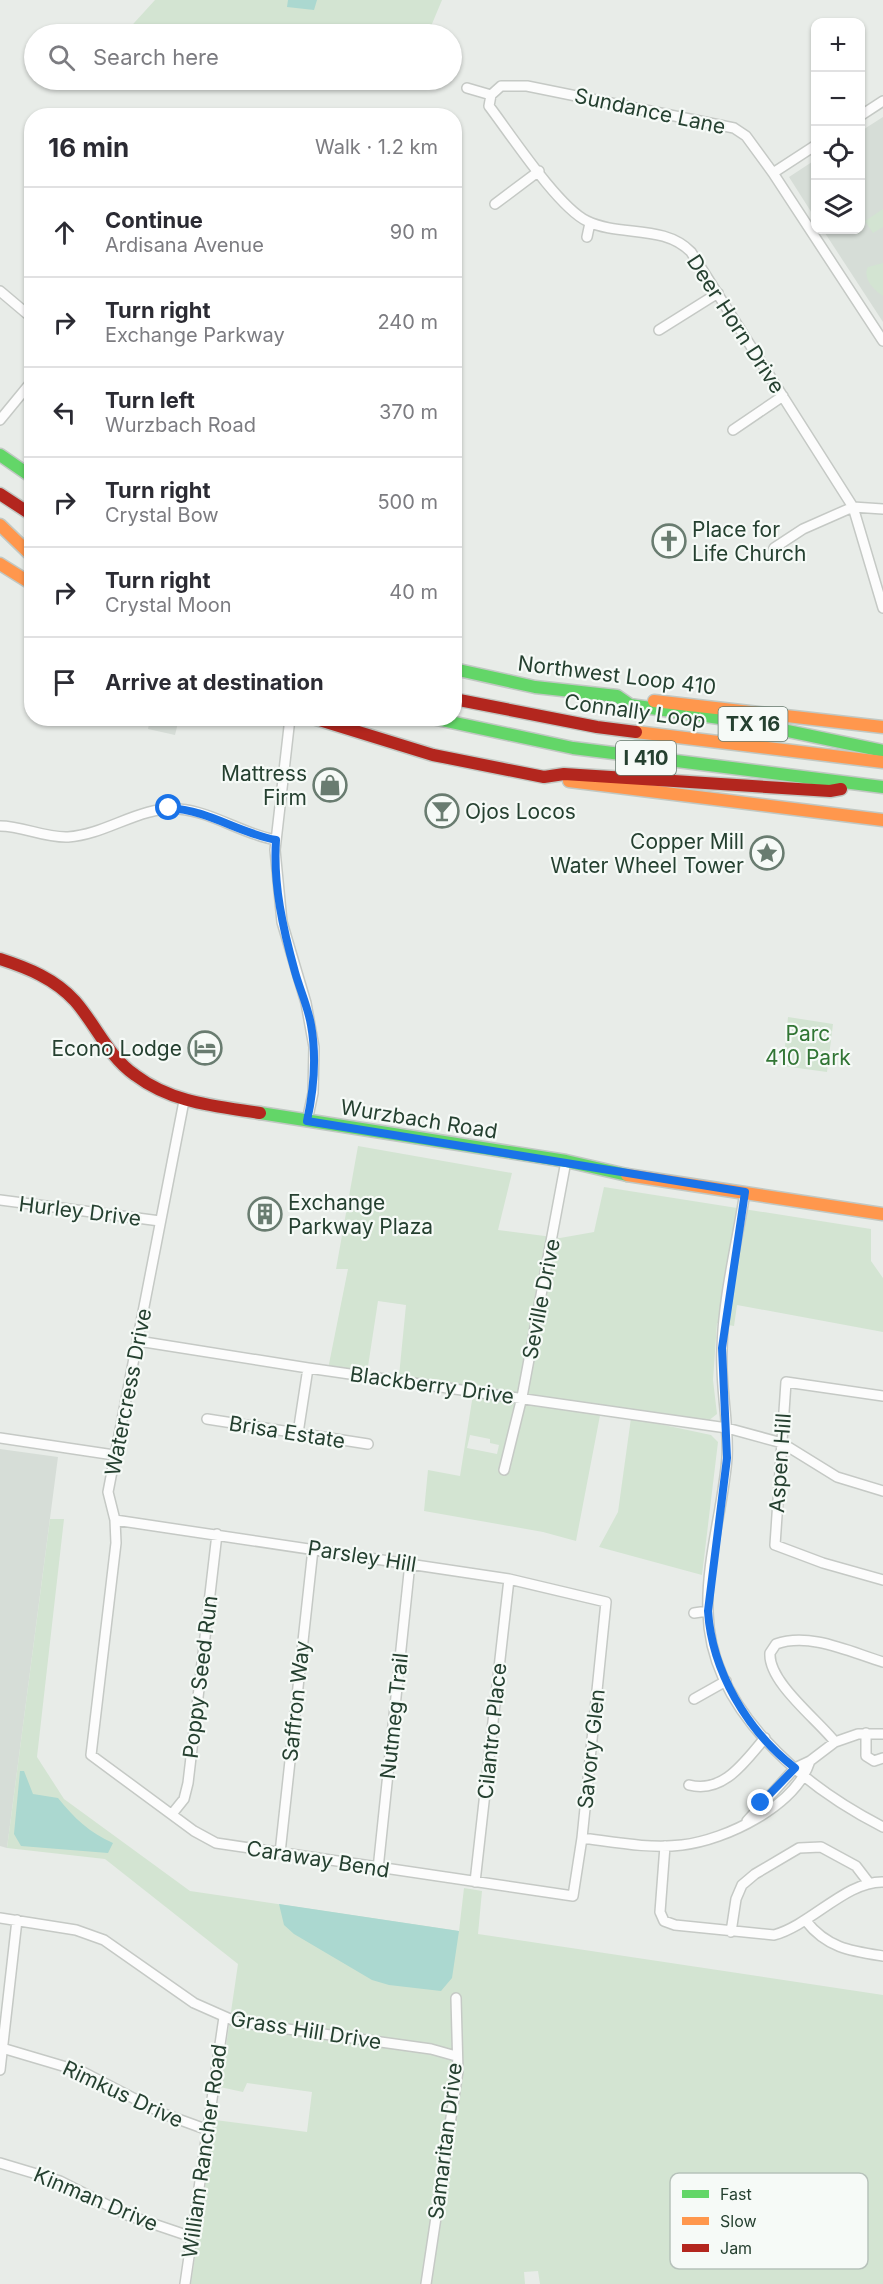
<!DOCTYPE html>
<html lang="en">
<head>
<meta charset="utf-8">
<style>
  body { margin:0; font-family:Inter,sans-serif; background:#f7f7f7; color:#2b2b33 }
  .controls { position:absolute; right:18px; top:18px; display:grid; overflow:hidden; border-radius:12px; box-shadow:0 2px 4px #0004 }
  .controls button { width:54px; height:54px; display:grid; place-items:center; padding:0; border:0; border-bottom:2px solid #e1e1e2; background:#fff; color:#2b2b33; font:30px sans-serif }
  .stop { position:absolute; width:18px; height:18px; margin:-14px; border:4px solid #1a73e8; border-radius:50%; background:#fff }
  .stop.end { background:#1a73e8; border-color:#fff; box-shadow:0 2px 6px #0008 }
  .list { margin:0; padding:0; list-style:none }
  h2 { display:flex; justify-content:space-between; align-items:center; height:78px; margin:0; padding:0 24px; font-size:26px }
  h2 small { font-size:20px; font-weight:400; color:#7c7c81 }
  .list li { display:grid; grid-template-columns:39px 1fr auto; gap:18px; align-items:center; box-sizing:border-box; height:90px; padding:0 24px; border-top:2px solid #e1e1e2 }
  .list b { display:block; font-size:22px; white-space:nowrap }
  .list p { margin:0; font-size:20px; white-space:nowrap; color:#7c7c81 }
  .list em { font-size:20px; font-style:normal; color:#7c7c81 }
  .icon { flex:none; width:33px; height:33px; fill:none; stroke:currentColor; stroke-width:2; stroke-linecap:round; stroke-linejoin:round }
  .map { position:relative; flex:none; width:883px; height:2284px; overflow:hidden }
  .search { position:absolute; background:#fff; box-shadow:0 2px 4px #0004; left:24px; top:24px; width:438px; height:66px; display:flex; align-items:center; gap:15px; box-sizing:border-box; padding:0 21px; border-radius:33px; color:#7c7c81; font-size:22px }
  .panel { position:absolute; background:#fff; box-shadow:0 2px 4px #0004; left:24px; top:108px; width:438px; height:618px; border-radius:24px }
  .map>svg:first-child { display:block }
</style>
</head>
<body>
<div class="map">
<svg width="883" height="2284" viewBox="0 0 883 2284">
  <rect width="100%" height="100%" fill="#e8ece8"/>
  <path fill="#d6ddd7" d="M 883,117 L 883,322 L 823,230 L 860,230 L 861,131 Z
    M 815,160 L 815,218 L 789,177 Z
    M 150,719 L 179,719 L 175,735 L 148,729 Z
    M 0,1449 L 58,1457 L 7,1848 L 0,1846 Z"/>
  <path fill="#d3e4d2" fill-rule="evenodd" d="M 155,0 L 442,0 L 429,31 L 124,34 Z
    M 883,209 L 883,227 L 873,233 L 865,221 Z
    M 883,263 L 883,296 C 874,290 862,278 868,267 Z
    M 788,1017 L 833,1024 L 827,1072 L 783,1066 Z
    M 358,1146 L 512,1173 L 498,1230 L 560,1238 L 594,1232 L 604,1187 L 871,1229 L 871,1261 L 883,1278 L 883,1332 L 737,1305 L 734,1326 L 717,1323 L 713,1380 L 717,1414 L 708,1421 L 602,1405 L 576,1541 L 543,1532 L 424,1511 L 428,1470 L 460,1476 L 474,1388 L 399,1376 L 406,1305 L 378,1301 L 367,1373 L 328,1369 L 348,1269 L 336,1269 ZM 470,1435 L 490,1439 L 490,1443 L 499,1445 L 497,1454 L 467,1448 Z
    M 631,1418 L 711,1435 L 718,1442 L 702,1575 L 599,1547 L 618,1512 Z
    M 50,1519 L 64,1519 L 37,1757 L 64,1799 L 190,1891 L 459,1931 L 464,1888 L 482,1891 L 478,1934 L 883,1995 L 883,2284 L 540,2284 L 538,2271 L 524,2272 L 525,2284 L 191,2284 L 215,2120 L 307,2132 L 312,2092 L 247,2083 L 243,2092 L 220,2087 L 238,1964 L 105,1859 L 7,1848 Z"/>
  <path fill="#abd8d0" d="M 288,0 L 317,0 L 314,10 L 287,7 Z
    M 20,1771 L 24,1771 L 33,1794 L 58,1798 C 74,1818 90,1833 113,1843 L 108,1853 L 21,1846 L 14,1834 Z
    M 279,1904 L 459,1931 L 452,1978 L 441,1991 L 389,1985 L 372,1980 L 294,1934 L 284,1925 Z"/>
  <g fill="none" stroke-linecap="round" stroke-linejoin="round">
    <defs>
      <path id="street" d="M 467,88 L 491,95
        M 491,95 L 489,106 C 511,135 558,207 587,221 C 620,237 664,224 691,252 L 853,507 L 883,608
        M 491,95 L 501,86 L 527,86 L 734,128 L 746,136 L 773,173 L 883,341
        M 860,116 L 883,101
        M 773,173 L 816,145
        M 495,204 L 539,171
        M 587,237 L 590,223
        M 0,291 L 32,318
        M 659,330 L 718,293
        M 0,420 L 32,381
        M 733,430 L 783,396
        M 774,548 L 803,529 L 853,507 L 883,509
        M 290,718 L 275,850 L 282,922 L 306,1003 L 314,1047 L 313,1093 L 307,1121
        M 0,826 C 23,826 44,838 68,837 C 108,834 139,806 179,809 C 213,812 242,834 276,840
        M 745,1192 C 737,1244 723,1297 722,1350 C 720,1386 729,1422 727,1458 C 723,1509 706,1560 708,1612 C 710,1710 803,1786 883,1827
        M 0,1200 L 160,1221
        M 138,1341 L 308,1368 L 727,1428 L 782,1443 L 837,1477 L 883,1491
        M 883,1396 L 786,1382 L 775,1545 L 823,1563 L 883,1580
        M 207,1419 L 368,1444
        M 298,1433 L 308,1368
        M 0,1438 L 114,1455
        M 504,1470 L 522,1397 L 566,1161
        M 115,1520 L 509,1579 L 606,1602 L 582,1838 L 573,1896 L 216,1843 L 194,1831 L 91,1755 L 116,1543 L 115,1520 L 108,1492 L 184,1101
        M 694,1613 L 708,1611
        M 776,1644 L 770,1653 C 768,1682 818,1720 835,1742
        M 776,1644 C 810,1632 850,1652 883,1662
        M 694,1699 L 726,1681
        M 866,1733 L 866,1756 L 874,1761 L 883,1758
        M 689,1785 C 724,1794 745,1761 765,1738
        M 172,1814 L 184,1799 L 188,1783 L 217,1534
        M 747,1821 L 795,1768 L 810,1761 L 835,1742 L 858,1734 L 883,1734
        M 582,1838 C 614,1842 649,1849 682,1845 C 726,1840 796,1806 810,1761
        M 665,1846 L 660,1912 L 664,1921 L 675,1925 L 774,1935 C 811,1925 846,1881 883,1882
        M 280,1853 L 313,1549
        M 378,1869 L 410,1563
        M 475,1882 L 509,1579
        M 0,1918 L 76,1930 L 104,1940 L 194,2003 L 237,2022 L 431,2049 L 456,2056
        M 806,1921 C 827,1948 851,1951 883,1956
        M 731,1932 L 736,1899 L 742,1885 L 755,1874 L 799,1848 L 821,1847 L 856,1866 L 869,1883
        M 2,2048 L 83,2072 L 164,2114 L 208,2130
        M 0,2070 L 17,1920
        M 0,2163 L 60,2181 L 127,2215 L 192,2237
        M 185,2284 L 224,2017
        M 426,2284 L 458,2071 L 456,1998"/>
      <path id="fast" d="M 0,455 L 32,477
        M 454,669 L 535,687 L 617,696
        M 617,696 L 630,705 L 740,721 L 883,751
        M 432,718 L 573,748 L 883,787
        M 260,1113 L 566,1161 L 627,1175"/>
      <path id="slow" d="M 0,525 L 32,556
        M 0,564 L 32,584
        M 654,701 L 883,727
        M 636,732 L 883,762
        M 569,781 L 883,820
        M 627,1175 L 883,1214"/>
      <path id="jam" d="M 0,494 L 32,515
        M 454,699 L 597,727 L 636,732
        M 313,718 L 433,755 L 544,777
        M 544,777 L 564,774 L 830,791 L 841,789
        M 0,959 C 28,968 55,979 75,1001 C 96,1025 108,1056 135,1075 C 172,1103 215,1106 260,1113"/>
    </defs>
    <use href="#street" stroke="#c5c9c5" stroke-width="12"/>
    <use href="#fast" stroke="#c1c8c3" stroke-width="15"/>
    <use href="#slow" stroke="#c1c8c3" stroke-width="15"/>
    <use href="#jam" stroke="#c1c8c3" stroke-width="15"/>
    <use href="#street" stroke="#fcfcfc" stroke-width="9"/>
    <use href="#fast" stroke="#63d668" stroke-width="12"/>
    <use href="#slow" stroke="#ff974d" stroke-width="12"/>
    <use href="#jam" stroke="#b3261e" stroke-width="12"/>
  </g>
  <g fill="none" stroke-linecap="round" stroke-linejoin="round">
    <path stroke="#1a73e8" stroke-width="8" d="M 169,808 C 208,810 239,833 276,840 C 273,885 283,929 295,972 C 300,990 308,1007 311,1025 C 317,1058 314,1089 307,1121 L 745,1192 L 722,1348 L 727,1458 L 708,1611 C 712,1671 747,1731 795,1768 L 761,1803"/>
  </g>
  <defs>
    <symbol id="church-ring" viewBox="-11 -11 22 22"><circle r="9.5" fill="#f6faf7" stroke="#697c70" stroke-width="1.5"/><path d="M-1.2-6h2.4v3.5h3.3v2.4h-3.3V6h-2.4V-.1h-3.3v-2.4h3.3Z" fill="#697c70"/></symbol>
    <symbol id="shop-ring" viewBox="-11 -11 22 22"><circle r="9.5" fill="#f6faf7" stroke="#697c70" stroke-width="1.5"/><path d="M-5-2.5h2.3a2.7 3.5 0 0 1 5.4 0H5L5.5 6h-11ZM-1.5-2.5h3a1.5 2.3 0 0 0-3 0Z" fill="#697c70"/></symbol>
    <symbol id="bar-ring" viewBox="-11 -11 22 22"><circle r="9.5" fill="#f6faf7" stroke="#697c70" stroke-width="1.5"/><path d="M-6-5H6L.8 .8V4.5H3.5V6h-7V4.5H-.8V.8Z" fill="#697c70"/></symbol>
    <symbol id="sight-ring" viewBox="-11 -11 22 22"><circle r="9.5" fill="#f6faf7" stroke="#697c70" stroke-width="1.5"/><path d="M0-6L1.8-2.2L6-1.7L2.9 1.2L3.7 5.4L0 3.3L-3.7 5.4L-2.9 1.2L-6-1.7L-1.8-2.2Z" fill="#697c70"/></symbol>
    <symbol id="hotel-ring" viewBox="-11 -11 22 22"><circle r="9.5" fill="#f6faf7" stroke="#697c70" stroke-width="1.5"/><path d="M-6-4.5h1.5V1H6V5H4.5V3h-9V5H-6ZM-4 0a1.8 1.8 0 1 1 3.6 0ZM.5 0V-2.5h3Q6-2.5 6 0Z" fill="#697c70"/></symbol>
    <symbol id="building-ring" viewBox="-11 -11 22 22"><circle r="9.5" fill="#f6faf7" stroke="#697c70" stroke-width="1.5"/><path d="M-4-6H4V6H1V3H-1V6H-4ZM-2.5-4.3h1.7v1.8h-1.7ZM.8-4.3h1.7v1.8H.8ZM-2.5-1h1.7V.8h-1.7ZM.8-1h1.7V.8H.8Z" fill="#697c70"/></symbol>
  </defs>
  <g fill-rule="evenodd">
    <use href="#church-ring" x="650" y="522" width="38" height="38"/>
    <use href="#shop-ring" x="311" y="766" width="38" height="38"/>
    <use href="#bar-ring" x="423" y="792" width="38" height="38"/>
    <use href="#sight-ring" x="748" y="834" width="38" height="38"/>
    <use href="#hotel-ring" x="186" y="1029" width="38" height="38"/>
    <use href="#building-ring" x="246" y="1195" width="38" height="38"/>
  </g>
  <g text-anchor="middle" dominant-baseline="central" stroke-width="4.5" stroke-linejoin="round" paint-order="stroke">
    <g fill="#f6faf7" stroke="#64786c" stroke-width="1.5">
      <rect x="718.5" y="707" width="69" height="34" rx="4.5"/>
      <rect x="616" y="741" width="60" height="34" rx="4.5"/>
    </g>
    <g font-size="20" font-weight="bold" fill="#254030">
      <text x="753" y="724">TX 16</text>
      <text x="646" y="758">I 410</text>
    </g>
    <g font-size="21" fill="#254030" stroke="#f6faf7">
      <text transform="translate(650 111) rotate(12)">Sundance Lane</text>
      <text transform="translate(736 324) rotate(57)">Deer Horn Drive</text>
      <text transform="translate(617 675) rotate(7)">Northwest Loop 410</text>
      <text transform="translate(635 711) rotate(8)">Connally Loop</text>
      <text transform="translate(419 1119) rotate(9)">Wurzbach Road</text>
      <text transform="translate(80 1211) rotate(7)">Hurley Drive</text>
      <text transform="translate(541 1299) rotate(-79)">Seville Drive</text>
      <text transform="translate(432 1385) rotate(8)">Blackberry Drive</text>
      <text transform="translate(128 1392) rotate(-79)">Watercress Drive</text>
      <text transform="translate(287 1432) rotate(9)">Brisa Estate</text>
      <text transform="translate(780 1463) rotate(-86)">Aspen Hill</text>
      <text transform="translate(362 1556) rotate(9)">Parsley Hill</text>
      <text transform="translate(200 1677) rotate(-83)">Poppy Seed Run</text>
      <text transform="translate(296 1701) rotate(-84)">Saffron Way</text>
      <text transform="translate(394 1716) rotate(-84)">Nutmeg Trail</text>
      <text transform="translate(492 1731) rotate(-84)">Cilantro Place</text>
      <text transform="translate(591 1749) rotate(-84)">Savory Glen</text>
      <text transform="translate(318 1859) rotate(9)">Caraway Bend</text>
      <text transform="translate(306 2030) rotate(9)">Grass Hill Drive</text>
      <text transform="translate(123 2094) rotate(25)">Rimkus Drive</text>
      <text transform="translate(445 2141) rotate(-83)">Samaritan Drive</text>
      <text transform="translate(204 2151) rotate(-82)">William Rancher Road</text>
      <text transform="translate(96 2199) rotate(23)">Kinman Drive</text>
    </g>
    <g font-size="21" fill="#254030" stroke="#f6faf7" text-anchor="start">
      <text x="692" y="529">Place for<tspan x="692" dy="24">Life Church</tspan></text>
      <text x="307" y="773" text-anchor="end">Mattress<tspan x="307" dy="24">Firm</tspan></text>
      <text x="465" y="811">Ojos Locos</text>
      <text x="744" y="841" text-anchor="end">Copper Mill<tspan x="744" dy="24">Water Wheel Tower</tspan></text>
      <text x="182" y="1048" text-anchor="end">Econo Lodge</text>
      <text x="288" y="1202">Exchange<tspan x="288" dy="24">Parkway Plaza</tspan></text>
    </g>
    <g font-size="21" fill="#317534" stroke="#f6faf7">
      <text x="808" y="1033">Parc<tspan x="808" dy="24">410 Park</tspan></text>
    </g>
  </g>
  <rect x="670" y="2173" width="198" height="96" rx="9" fill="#f6faf7" stroke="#b7c2bb" stroke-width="1.5"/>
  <rect x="682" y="2190" width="27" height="8" fill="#63d668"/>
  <rect x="682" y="2217" width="27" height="8" fill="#ff974d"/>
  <rect x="682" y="2244" width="27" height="8" fill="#b3261e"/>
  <g font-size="16" fill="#254030">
    <text x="720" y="2200">Fast</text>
    <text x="720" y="2227">Slow</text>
    <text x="720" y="2254">Jam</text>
  </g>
</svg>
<div class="controls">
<button>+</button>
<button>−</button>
<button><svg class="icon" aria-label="locate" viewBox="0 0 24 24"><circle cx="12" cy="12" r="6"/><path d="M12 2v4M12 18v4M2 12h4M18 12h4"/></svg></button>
<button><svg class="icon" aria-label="layers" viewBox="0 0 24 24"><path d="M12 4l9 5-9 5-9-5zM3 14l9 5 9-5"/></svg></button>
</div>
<div class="stop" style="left:169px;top:808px"></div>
<div class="stop end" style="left:761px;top:1803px"></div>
<div class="search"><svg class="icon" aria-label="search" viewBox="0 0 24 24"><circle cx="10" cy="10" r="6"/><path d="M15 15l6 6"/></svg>Search here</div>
<section class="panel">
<h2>16 min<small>Walk · 1.2 km</small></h2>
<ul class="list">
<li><svg class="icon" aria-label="ahead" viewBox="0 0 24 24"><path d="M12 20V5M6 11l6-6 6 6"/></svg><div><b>Continue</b><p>Ardisana Avenue</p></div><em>90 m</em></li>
<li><svg class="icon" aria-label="right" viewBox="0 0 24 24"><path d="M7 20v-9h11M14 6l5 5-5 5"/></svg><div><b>Turn right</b><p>Exchange Parkway</p></div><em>240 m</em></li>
<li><svg class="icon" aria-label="left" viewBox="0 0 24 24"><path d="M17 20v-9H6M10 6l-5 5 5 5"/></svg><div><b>Turn left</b><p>Wurzbach Road</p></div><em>370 m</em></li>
<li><svg class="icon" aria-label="right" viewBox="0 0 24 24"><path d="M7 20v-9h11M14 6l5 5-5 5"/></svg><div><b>Turn right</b><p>Crystal Bow</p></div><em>500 m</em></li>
<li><svg class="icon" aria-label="right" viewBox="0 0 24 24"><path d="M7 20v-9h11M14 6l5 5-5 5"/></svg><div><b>Turn right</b><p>Crystal Moon</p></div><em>40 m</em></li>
<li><svg class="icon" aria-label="arrive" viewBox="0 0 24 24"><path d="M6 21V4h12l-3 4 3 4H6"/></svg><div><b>Arrive at destination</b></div></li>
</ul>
</section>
</div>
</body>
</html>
